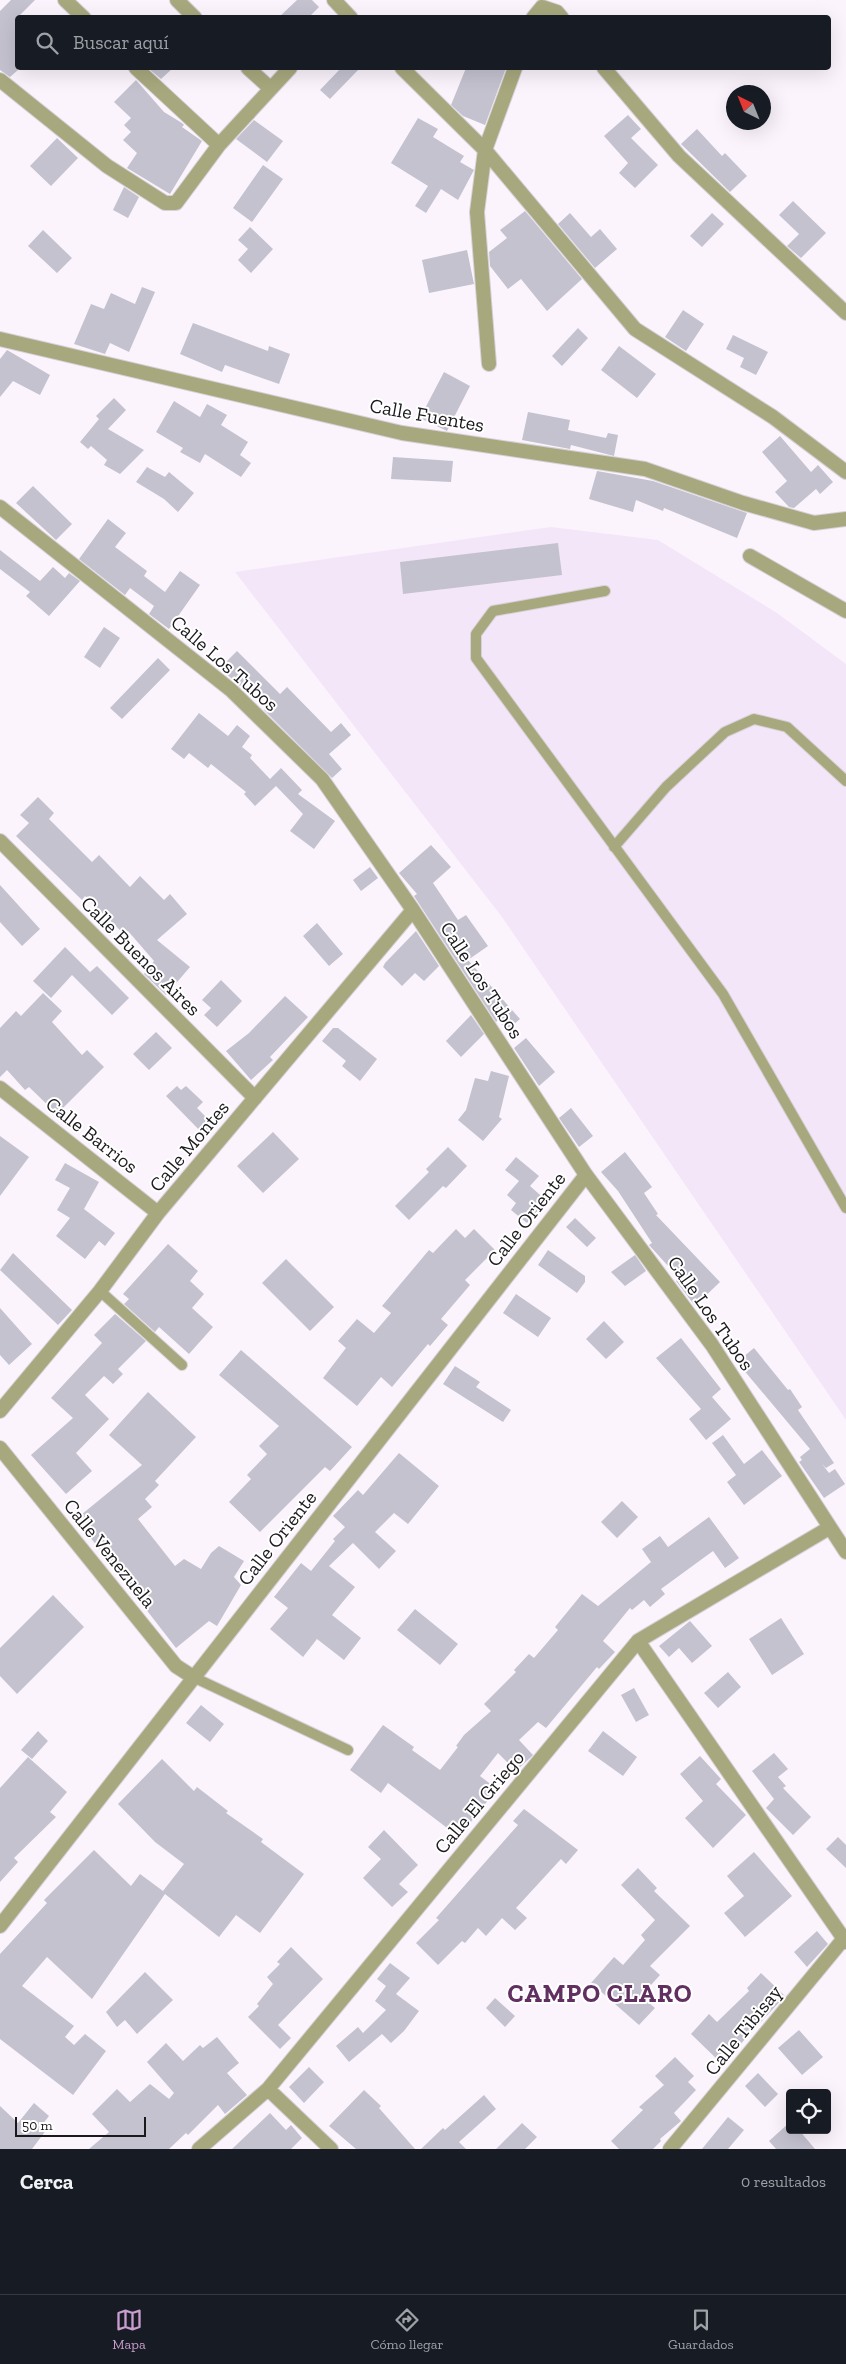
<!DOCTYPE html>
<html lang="es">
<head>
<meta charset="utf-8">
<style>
  body { margin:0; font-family:"Zilla Slab",serif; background:#242831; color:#f1f3f6 }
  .controls { position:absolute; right:15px; bottom:15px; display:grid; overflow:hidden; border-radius:5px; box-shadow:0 5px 20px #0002 }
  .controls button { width:45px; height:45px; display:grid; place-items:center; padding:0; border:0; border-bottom:1px solid #363941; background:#171b24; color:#f1f3f6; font:25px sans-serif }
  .compass { position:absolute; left:726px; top:85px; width:45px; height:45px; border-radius:50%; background:#171b24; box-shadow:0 5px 20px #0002; rotate:317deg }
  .scale { position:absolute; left:15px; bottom:12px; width:131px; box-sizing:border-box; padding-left:5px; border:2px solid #1c191d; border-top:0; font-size:14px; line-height:18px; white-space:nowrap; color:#1c191d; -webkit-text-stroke:4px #fff; paint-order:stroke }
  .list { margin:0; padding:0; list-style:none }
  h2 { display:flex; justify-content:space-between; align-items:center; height:65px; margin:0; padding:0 20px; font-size:21px }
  h2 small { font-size:16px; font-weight:400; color:#9ea1a6 }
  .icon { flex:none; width:28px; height:28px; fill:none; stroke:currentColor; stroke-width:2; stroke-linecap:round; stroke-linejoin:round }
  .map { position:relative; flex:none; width:846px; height:2149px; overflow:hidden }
  .search { position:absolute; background:#171b24; box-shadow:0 5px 20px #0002; left:15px; right:15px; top:15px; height:55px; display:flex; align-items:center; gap:12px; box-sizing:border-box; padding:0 18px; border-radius:5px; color:#9ea1a6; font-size:19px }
  .sheet { height:145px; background:#171b24 }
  nav { display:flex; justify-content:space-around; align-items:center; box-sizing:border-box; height:70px; border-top:1px solid #363941; background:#171b24; font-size:14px; color:#9ea1a6 }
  nav a { display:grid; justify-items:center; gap:2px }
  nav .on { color:#c99dcc }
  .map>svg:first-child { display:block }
</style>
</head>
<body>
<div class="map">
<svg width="846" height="2149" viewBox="0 0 846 2149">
  <rect width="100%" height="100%" fill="#fbf4fd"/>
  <path fill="#f3e6f8" d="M 551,527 L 658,540 L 777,613 L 846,664 L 846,1420 L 502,917 L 235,572 Z"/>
  <path fill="#c4c2cf" d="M 11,0 L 35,0 L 18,17 L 18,70 L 10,77 L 0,70 L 0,11 Z
    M 297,0 L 312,0 L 319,7 L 308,18 L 278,18 Z
    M 148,68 L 173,68 L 161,79 Z
    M 341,68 L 360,68 L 330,99 L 320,90 Z
    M 466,68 L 506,68 L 485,125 L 463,116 L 451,105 Z
    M 136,80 L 164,112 L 182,123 L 184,125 L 182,127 L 202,141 L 170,194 L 127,168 L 137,153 L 123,140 L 131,132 L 124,125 L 131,118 L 114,102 Z
    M 628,115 L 641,129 L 631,138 L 658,165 L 635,188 L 619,173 L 628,163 L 604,136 Z
    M 418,118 L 438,129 L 433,137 L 464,156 L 460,162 L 474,170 L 458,200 L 441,189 L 426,213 L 415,206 L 428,186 L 391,163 Z
    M 254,120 L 283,141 L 267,162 L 236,139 Z
    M 697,129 L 722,156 L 725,153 L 747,176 L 730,192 L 681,144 Z
    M 57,138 L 78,158 L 51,186 L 30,166 Z
    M 263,165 L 283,179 L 252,222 L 233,208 Z
    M 124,187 L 139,197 L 128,218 L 113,210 Z
    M 793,201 L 826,233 L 801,258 L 787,246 L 799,234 L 779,215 Z
    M 525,211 L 582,279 L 547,311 L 521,279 L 508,289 L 490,266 L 489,252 L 507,238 L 500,230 Z
    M 570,213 L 591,237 L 600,229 L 617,249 L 595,268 L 558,224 Z
    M 712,213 L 724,224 L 702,247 L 690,236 Z
    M 250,227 L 273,249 L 251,273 L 238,260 L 248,249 L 238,240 Z
    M 43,230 L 72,258 L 57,273 L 28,246 Z
    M 467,250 L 474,284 L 429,293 L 422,260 Z
    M 142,287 L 155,292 L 129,352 L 110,343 L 105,354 L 74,344 L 91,304 L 104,309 L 111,293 L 135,304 Z
    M 683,310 L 704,324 L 686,351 L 665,337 Z
    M 193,323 L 268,351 L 269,346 L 290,354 L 279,384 L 225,365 L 222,372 L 180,354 Z
    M 578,328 L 588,338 L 562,366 L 552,356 Z
    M 733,335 L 768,352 L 756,375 L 740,367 L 744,358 L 726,349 Z
    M 619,346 L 656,374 L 637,398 L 601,370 Z
    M 7,350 L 50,375 L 40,395 L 13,381 L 0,397 L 0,359 Z
    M 444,372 L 470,386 L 447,431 L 420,418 Z
    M 114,398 L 126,410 L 108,429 L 144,450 L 120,474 L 104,465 L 107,460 L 91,446 L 88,449 L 80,442 L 99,419 L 96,416 Z
    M 174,401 L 200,417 L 207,404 L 227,415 L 221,425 L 248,442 L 240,455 L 251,463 L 241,477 L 205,454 L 200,463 L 180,452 L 183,448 L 156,432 Z
    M 528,412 L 570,420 L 568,430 L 606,438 L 608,433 L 618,435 L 614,456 L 571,445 L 570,449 L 522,440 Z
    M 780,436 L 811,472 L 818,465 L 833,482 L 820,494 L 816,489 L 794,508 L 789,507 L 775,492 L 787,481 L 762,452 Z
    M 393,457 L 453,461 L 451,482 L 391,479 Z
    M 147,467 L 165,477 L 169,472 L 194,493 L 178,512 L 164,499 L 136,482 Z
    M 597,471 L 653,481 L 747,513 L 737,538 L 664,508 L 663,511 L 636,500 L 633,512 L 589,499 Z
    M 33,486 L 72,524 L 56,540 L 16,503 Z
    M 108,519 L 126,533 L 115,547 L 147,571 L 144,576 L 165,592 L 180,571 L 200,585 L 169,629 L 149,614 L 154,606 L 130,588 L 125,595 L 79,559 Z
    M 558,543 L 562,575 L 403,594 L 400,562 Z
    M 0,550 L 40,581 L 53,567 L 65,578 L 69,573 L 80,581 L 49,616 L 26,596 L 30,592 L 0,569 Z
    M 104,627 L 120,638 L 100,668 L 84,657 Z
    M 237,651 L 280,694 L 287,687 L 331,732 L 341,723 L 351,735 L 329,754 L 342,769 L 332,778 L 264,710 L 270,704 L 246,680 L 240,686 L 220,668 Z
    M 158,658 L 170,670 L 122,719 L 110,708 Z
    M 199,713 L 228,736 L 237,725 L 250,736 L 242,747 L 252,755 L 250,758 L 270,779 L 281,768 L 302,790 L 298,794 L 335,821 L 314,849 L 290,831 L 303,814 L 276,786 L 255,806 L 244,794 L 246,792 L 211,764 L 208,768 L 189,753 L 184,759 L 171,749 Z
    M 38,797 L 54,813 L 49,819 L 92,862 L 99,855 L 130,887 L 140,876 L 164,900 L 170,894 L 187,914 L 157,940 L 190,967 L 166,995 L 144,974 L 154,961 L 128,931 L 125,935 L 85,896 L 82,900 L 16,836 L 29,823 L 20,815 Z
    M 431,845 L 451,867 L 433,883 L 458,920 L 466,915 L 488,946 L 468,960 L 520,1019 L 507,1030 L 498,1020 L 496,1022 L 414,896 L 417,894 L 399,873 Z
    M 370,867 L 378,878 L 361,891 L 353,880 Z
    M 0,885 L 40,929 L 22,946 L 0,922 Z
    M 317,923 L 343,954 L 329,966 L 303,936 Z
    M 416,931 L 439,966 L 424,981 L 415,973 L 402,986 L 383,967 L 385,963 Z
    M 65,947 L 90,972 L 97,966 L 129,998 L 112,1015 L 72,975 L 51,998 L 33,981 Z
    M 221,980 L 242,1001 L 217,1027 L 204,1015 L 211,1008 L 202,1000 Z
    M 43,993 L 62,1011 L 52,1022 L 82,1055 L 87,1050 L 104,1067 L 57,1114 L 29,1087 L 25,1090 L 7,1070 L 0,1077 L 0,1028 L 16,1011 L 21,1016 Z
    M 285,996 L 308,1017 L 270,1057 L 273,1060 L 251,1080 L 226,1051 L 249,1033 Z
    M 471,1015 L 484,1034 L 461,1057 L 446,1041 Z
    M 333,1028 L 338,1028 L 377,1059 L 360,1081 L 342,1066 L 346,1061 L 322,1041 Z
    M 156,1032 L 172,1048 L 149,1070 L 133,1054 Z
    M 526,1038 L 555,1072 L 539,1086 L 514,1048 Z
    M 491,1071 L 509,1076 L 499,1117 L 502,1119 L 483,1141 L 458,1120 L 466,1110 L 475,1078 L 488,1081 Z
    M 177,1086 L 181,1090 L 186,1086 L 203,1102 L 197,1108 L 215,1126 L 205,1136 L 166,1096 Z
    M 571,1108 L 593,1136 L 579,1147 L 559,1118 Z
    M 273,1132 L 299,1159 L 263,1193 L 237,1166 Z
    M 0,1136 L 29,1157 L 0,1196 Z
    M 448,1147 L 467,1166 L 446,1188 L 443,1186 L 409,1220 L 395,1206 L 429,1172 L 426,1169 Z
    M 625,1152 L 652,1187 L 644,1193 L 658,1214 L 656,1215 L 720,1282 L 695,1306 L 676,1281 L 679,1278 L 649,1245 L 652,1243 L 618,1191 L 601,1172 Z
    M 516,1157 L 539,1176 L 530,1186 L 547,1201 L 527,1223 L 511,1210 L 516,1203 L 507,1195 L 519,1181 L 505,1170 Z
    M 65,1163 L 99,1182 L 84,1209 L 115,1233 L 105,1246 L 99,1241 L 85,1259 L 56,1236 L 70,1218 L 57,1210 L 70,1188 L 55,1180 Z
    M 575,1218 L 596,1238 L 587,1247 L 566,1227 Z
    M 456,1229 L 465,1238 L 474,1229 L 495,1250 L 465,1280 L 470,1285 L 441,1319 L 448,1325 L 430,1346 L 428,1344 L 392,1387 L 381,1377 L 357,1406 L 323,1378 L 346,1348 L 338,1341 L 357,1319 L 374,1333 L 391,1313 L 382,1306 L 429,1250 L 433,1253 Z
    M 168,1244 L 198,1271 L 190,1281 L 204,1294 L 192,1308 L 213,1327 L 189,1354 L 159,1327 L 155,1332 L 124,1304 L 129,1299 L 123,1294 Z
    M 548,1250 L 585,1276 L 585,1282 L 577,1293 L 538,1265 Z
    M 13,1253 L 72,1310 L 58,1325 L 0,1270 Z
    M 635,1255 L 646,1271 L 625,1286 L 611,1272 Z
    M 286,1259 L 334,1307 L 310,1331 L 262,1283 Z
    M 516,1294 L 551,1318 L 538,1337 L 503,1313 Z
    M 0,1308 L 32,1344 L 9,1365 L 0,1355 Z
    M 115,1314 L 146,1341 L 118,1369 L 123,1374 L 113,1384 L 104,1376 L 85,1395 L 109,1419 L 76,1453 L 92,1471 L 66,1494 L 31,1455 L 73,1418 L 51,1398 L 102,1343 L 94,1335 Z
    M 604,1321 L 624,1342 L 606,1359 L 586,1339 Z
    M 681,1338 L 721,1389 L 712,1397 L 731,1419 L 706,1440 L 689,1419 L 701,1409 L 656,1358 Z
    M 754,1348 L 788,1390 L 790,1389 L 802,1407 L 798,1410 L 834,1463 L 826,1468 L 822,1464 L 829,1473 L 835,1469 L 845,1484 L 824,1498 L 799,1462 L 802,1460 L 800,1457 L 810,1449 L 737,1362 Z
    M 241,1350 L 352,1447 L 330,1471 L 325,1467 L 260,1532 L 229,1502 L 251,1479 L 247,1475 L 267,1454 L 259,1446 L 279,1426 L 219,1375 Z
    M 455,1366 L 480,1382 L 476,1387 L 511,1410 L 503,1422 L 443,1384 Z
    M 148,1392 L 196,1437 L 155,1481 L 159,1485 L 145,1499 L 152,1507 L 138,1519 L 175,1566 L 184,1559 L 201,1569 L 211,1553 L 219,1546 L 244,1561 L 234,1577 L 241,1585 L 217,1626 L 209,1621 L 176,1648 L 76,1519 L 142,1465 L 109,1435 Z
    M 723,1435 L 744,1464 L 762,1450 L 782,1476 L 744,1505 L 727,1482 L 736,1475 L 712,1443 Z
    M 399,1453 L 439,1486 L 408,1524 L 394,1513 L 375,1532 L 396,1551 L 379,1569 L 353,1543 L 329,1566 L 355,1587 L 332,1615 L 361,1638 L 344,1660 L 317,1639 L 303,1657 L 270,1629 L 288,1608 L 274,1597 L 301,1563 L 311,1571 L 335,1541 L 333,1539 L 345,1527 L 333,1516 L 358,1490 L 363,1495 Z
    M 622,1501 L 638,1517 L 617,1538 L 601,1522 Z
    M 709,1517 L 739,1558 L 725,1568 L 713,1551 L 661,1589 L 665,1594 L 650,1607 L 644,1600 L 632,1610 L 630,1608 L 603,1641 L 615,1652 L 599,1669 L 597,1667 L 546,1728 L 538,1722 L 519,1740 L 533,1755 L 530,1758 L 516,1771 L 498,1753 L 480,1776 L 497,1789 L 459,1837 L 388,1783 L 381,1793 L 350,1770 L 383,1725 L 414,1747 L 412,1750 L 440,1770 L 458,1747 L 456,1746 L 464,1735 L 491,1711 L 484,1704 L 516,1672 L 514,1670 L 529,1654 L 534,1658 L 558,1630 L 555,1627 L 582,1594 L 598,1606 L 651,1562 L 642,1549 L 660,1536 L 668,1547 Z
    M 53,1595 L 84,1627 L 17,1694 L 0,1676 L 0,1648 Z
    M 415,1609 L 458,1644 L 440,1665 L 397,1630 Z
    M 781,1618 L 804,1654 L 772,1675 L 749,1639 Z
    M 690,1621 L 712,1646 L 692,1663 L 679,1648 L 669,1657 L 659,1646 Z
    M 728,1672 L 741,1687 L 718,1708 L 704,1693 Z
    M 634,1688 L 649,1715 L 636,1722 L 621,1695 Z
    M 201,1705 L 224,1724 L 210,1742 L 186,1723 Z
    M 38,1731 L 48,1741 L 32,1759 L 21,1750 Z
    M 603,1731 L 637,1757 L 623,1776 L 588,1751 Z
    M 774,1753 L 788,1769 L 778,1777 L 786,1786 L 783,1788 L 811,1817 L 793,1835 L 766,1808 L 774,1799 L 752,1771 Z
    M 700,1756 L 721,1779 L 716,1784 L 746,1815 L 713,1848 L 685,1818 L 703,1801 L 680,1774 Z
    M 28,1757 L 67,1792 L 50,1812 L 56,1817 L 14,1858 L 18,1862 L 0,1882 L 0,1788 Z
    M 162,1759 L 194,1791 L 197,1787 L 228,1811 L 226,1813 L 263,1839 L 261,1842 L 304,1874 L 260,1933 L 236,1915 L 219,1937 L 165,1894 L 92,1999 L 47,1957 L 22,1986 L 74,2026 L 65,2037 L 74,2045 L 85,2034 L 106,2051 L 73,2095 L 0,2039 L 0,1954 L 47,1903 L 44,1900 L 94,1850 L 131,1886 L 140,1874 L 163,1891 L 184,1864 L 155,1842 L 118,1804 Z
    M 524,1809 L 578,1850 L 566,1864 L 561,1859 L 516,1908 L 527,1918 L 515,1930 L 502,1918 L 486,1936 L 478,1928 L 465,1943 L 462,1941 L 438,1965 L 416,1943 L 439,1920 L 436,1918 L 518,1825 L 513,1821 Z
    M 384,1830 L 418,1865 L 399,1884 L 408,1892 L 392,1907 L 363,1878 L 381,1859 L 368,1847 Z
    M 838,1837 L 846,1845 L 846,1868 L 826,1849 Z
    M 754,1852 L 792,1896 L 745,1937 L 724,1913 L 744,1896 L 727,1876 Z
    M 638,1868 L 657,1888 L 654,1891 L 690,1926 L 650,1966 L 660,1975 L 641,1996 L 655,2008 L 639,2025 L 591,1983 L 614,1957 L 623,1965 L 645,1940 L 641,1935 L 655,1920 L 621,1885 Z
    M 817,1931 L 828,1944 L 807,1967 L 794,1952 Z
    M 291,1947 L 323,1979 L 278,2025 L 291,2038 L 280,2049 L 248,2017 L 259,2006 L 257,2004 L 273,1984 L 267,1977 L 280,1964 L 277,1962 Z
    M 390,1963 L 410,1978 L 396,1994 L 419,2011 L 404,2031 L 391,2043 L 382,2034 L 349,2062 L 336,2046 L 358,2027 L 363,2033 L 386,2010 L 375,2001 L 386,1986 L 377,1979 Z
    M 145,1972 L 173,2000 L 137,2034 L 125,2020 L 117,2027 L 106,2012 Z
    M 761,1973 L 785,1996 L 722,2064 L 691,2034 L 709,2014 L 717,2022 L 749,1991 L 747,1988 Z
    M 495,1998 L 515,2016 L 505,2027 L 486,2008 Z
    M 799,2030 L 823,2057 L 802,2075 L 778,2048 Z
    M 217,2037 L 239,2063 L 227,2073 L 247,2095 L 225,2114 L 218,2105 L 188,2135 L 186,2133 L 169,2149 L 89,2149 L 109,2132 L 92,2114 L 117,2089 L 130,2102 L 150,2084 L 169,2099 L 174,2093 L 147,2062 L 166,2043 L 183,2061 L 200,2045 L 203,2048 Z
    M 675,2057 L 694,2076 L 688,2082 L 696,2090 L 674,2113 L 681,2121 L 660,2139 L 661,2141 L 653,2149 L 619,2149 L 611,2141 L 643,2110 L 639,2107 L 664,2085 L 655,2076 Z
    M 309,2067 L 324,2082 L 304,2103 L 289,2087 Z
    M 758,2073 L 778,2094 L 765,2107 L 745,2086 Z
    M 364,2090 L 381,2106 L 379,2108 L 415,2149 L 356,2149 L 329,2126 Z
    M 484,2095 L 496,2109 L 459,2142 L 466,2149 L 421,2149 L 443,2128 L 445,2130 Z
    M 34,2103 L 49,2116 L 42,2125 L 47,2129 L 32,2149 L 0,2149 L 0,2106 L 18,2123 Z
    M 270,2113 L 286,2130 L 291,2125 L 302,2138 L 291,2149 L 232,2149 Z
    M 728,2117 L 744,2130 L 728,2149 L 702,2149 Z
    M 790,2122 L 790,2130 L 799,2130 L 815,2149 L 776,2149 L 769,2141 Z
    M 522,2123 L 537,2137 L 525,2149 L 496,2149 Z"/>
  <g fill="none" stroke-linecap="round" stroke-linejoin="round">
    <defs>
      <path id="service" d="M 605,591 L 493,611 L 476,634 L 476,658 L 723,994 L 846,1208
        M 614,847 L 666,787 L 725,732 L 754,719 L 787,727 L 846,781
        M 100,1291 L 182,1365
        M 193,1677 L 348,1750"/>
      <path id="minor" d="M 65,0 L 84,18
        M 177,0 L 195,18
        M 334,0 L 351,18
        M 533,18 L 542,7 L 557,12 L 562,18
        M 136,68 L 219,145
        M 248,68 L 270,88
        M 402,68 L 485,150 L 635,329 L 773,417 L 846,472
        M 604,68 L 679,156 L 846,313
        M 0,80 L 107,166 L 165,203 L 176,203 L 219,145 L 290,68
        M 0,339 L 402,433 L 645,469 L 743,503 L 814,523 L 846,519
        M 489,364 L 477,212 L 485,150 L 515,68
        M 0,507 L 231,690 L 322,779 L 413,910 L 586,1175 L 712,1345 L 846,1552
        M 750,556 L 846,611
        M 0,841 L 255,1098
        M 0,1088 L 158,1213
        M 0,1411 L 100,1291 L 158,1213 L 413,910
        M 0,1448 L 176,1666 L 193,1677
        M 638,1641 L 846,1942
        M 0,1926 L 586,1175
        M 268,2089 L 331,2149
        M 199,2149 L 268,2089 L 638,1641 L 829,1528
        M 670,2149 L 846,1936"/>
    </defs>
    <use href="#service" stroke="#d7d1d9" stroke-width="12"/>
    <use href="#minor" stroke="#d7d1d9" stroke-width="16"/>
    <use href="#service" stroke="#a8a87e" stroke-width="10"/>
    <use href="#minor" stroke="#a8a87e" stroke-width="14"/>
  </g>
  <g text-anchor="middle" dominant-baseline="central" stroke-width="4" stroke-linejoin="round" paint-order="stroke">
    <g font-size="20" fill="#1c191d" stroke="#fff">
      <text transform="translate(427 415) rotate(10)">Calle Fuentes</text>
      <text transform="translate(225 663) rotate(41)">Calle Los Tubos</text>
      <text transform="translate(141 956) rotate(45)">Calle Buenos Aires</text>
      <text transform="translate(482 980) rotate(57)">Calle Los Tubos</text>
      <text transform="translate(92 1135) rotate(38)">Calle Barrios</text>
      <text transform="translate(189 1146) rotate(-50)">Calle Montes</text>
      <text transform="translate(526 1219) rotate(-52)">Calle Oriente</text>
      <text transform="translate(711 1313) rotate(55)">Calle Los Tubos</text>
      <text transform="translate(277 1538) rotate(-52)">Calle Oriente</text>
      <text transform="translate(110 1553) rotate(51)">Calle Venezuela</text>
      <text transform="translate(479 1802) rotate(-50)">Calle El Griego</text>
      <text transform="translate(743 2030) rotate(-51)">Calle Tibisay</text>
    </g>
    <g font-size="25" font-weight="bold" letter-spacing="1" fill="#613061" stroke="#fff">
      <text x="600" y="1993">CAMPO CLARO</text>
    </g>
  </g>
</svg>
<div class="controls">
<button><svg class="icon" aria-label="locate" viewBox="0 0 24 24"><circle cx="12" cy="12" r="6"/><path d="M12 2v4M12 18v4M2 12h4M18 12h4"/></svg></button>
</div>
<svg class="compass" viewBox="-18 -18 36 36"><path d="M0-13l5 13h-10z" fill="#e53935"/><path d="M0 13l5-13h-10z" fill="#9ea1a6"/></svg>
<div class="scale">50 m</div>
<div class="search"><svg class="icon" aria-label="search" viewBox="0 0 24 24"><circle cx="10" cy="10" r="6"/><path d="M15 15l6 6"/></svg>Buscar aquí</div>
</div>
<section class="sheet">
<h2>Cerca<small>0 resultados</small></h2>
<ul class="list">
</ul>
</section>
<nav>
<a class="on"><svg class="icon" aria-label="map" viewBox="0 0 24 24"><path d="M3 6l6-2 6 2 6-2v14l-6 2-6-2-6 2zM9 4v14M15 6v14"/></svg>Mapa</a>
<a><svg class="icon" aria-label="directions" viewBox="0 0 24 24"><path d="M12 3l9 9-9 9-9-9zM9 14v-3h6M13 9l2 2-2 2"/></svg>Cómo llegar</a>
<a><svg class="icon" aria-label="saved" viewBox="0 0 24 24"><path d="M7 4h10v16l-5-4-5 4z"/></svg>Guardados</a>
</nav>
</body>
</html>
